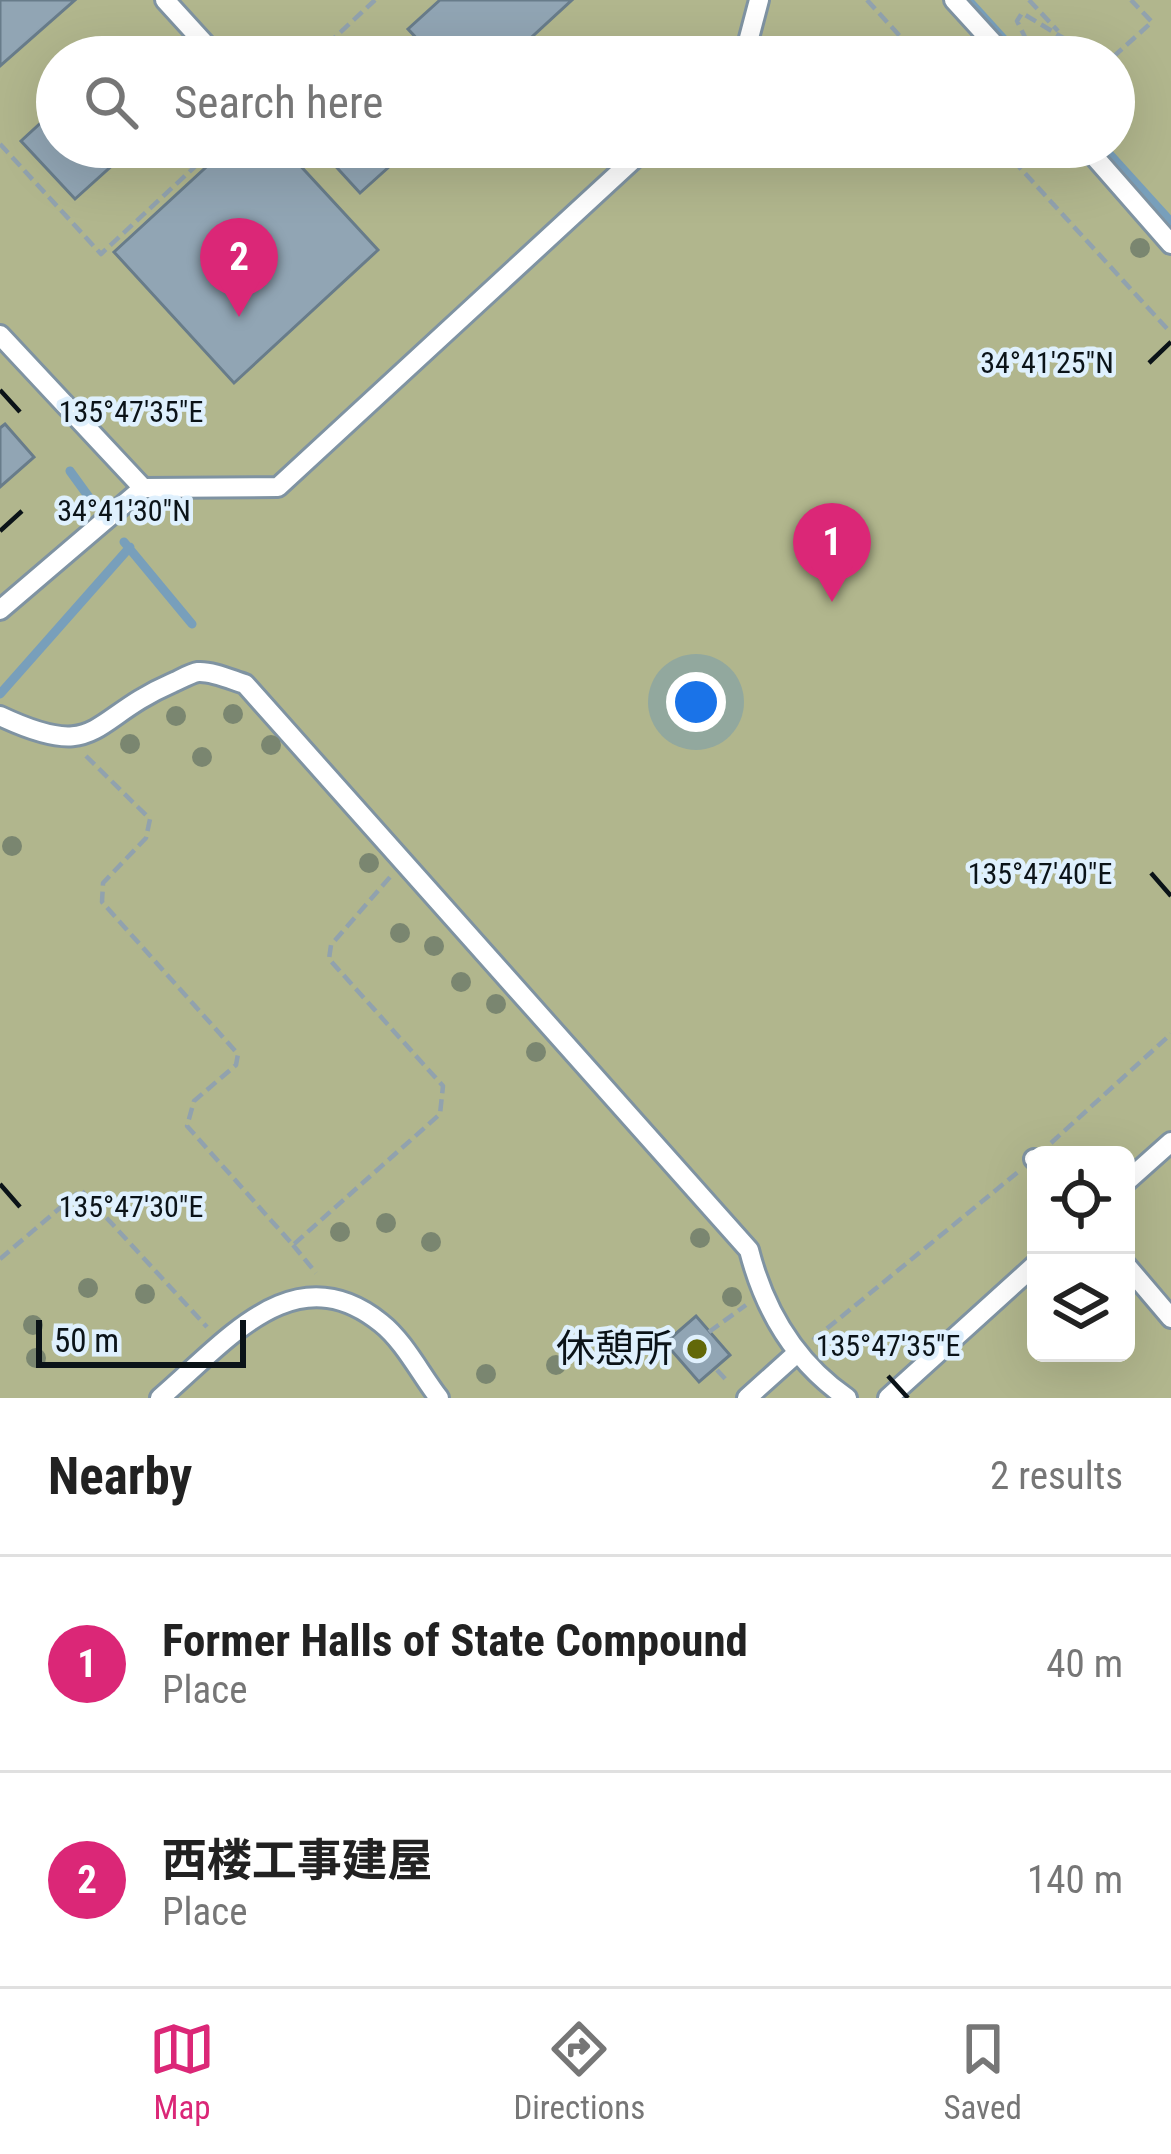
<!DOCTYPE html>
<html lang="en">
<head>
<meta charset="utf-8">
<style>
  body { margin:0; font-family:"Roboto Condensed","Noto Sans JP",sans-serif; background:#f2f2f2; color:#222 }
  .controls { position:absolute; right:36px; bottom:36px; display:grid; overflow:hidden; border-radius:18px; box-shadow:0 12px 48px #0002 }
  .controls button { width:108px; height:108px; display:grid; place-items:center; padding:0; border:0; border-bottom:3px solid #e0e0e0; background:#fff; color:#222; font:60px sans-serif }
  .scale { position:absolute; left:36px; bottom:30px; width:210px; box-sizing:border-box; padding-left:12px; border:6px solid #0b1318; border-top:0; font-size:33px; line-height:42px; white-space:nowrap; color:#0b1318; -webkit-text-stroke:9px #dff0fd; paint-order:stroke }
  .you { position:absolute; left:696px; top:702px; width:42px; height:42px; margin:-30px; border:9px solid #fff; border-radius:50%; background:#1a73e8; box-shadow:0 0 0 18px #1a73e833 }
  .badge { display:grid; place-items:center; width:78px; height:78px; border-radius:50%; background:#db2777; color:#fff; font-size:39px; font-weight:700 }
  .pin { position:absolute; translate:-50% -99px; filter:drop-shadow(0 3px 6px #0008) }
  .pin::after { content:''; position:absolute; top:63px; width:42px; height:36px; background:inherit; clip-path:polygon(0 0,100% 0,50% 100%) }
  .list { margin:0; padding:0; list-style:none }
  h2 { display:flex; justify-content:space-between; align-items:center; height:156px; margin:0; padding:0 48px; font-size:51px }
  h2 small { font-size:39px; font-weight:400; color:#767676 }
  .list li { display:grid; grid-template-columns:78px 1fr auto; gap:36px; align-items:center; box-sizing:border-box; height:216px; padding:0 48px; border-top:3px solid #e0e0e0 }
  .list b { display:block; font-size:45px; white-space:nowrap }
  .list p { margin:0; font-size:39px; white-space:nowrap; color:#767676 }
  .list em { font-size:39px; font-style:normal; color:#767676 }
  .icon { flex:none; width:66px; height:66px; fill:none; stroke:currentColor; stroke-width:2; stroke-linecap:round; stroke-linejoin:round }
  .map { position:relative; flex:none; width:1171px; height:1398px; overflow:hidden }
  .search { position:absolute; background:#fff; box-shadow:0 12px 48px #0002; left:36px; right:36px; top:36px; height:132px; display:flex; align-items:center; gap:30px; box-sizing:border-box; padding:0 42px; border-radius:66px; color:#767676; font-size:45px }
  .sheet { height:588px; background:#fff }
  nav { display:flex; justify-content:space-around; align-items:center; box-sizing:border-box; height:168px; border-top:3px solid #e0e0e0; background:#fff; font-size:33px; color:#767676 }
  nav a { display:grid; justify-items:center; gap:6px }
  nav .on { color:#db2777 }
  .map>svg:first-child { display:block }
</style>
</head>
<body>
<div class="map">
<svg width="1171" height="1398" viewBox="0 0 1171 1398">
  <rect width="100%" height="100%" fill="#cee3f3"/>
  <path fill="#b1b68d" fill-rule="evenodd" d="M 0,0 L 1171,0 L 1171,1398 L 0,1398 ZM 57,57 L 1114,57 L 1114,147 L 57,147 ZM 1036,1155 L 1126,1155 L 1126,1353 L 1036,1353 Z"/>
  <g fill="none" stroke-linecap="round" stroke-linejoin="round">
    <path stroke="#789fbb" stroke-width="9" d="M 968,0 L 1020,57
      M 1103,147 L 1171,222
      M 70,471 L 91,500
      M 124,542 L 192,624
      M 0,694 L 130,547"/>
  </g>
  <path fill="#91a5b4" stroke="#687c8a" stroke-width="3" d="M 0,0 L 75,0 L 0,66 Z
    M 440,0 L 572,0 L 510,57 L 434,57 L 408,29 Z
    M 57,108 L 57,147 L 105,147 L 117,161 L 75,199 L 21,141 Z
    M 228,147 L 283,147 L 378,250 L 234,383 L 114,252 Z
    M 318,147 L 411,147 L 360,193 Z
    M 5,424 L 34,457 L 0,487 L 0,428 Z
    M 696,1316 L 730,1355 L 699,1382 L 665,1343 Z"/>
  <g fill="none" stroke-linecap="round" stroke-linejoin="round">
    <defs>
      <path id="pedestrian" d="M 165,0 L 217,57
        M 954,0 L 1006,57
        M 744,57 L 759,0
        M 1086,147 L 1171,244
        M 0,335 L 143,488
        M 0,610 L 143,488 L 278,487 L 647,147
        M 0,716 C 100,763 89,719 172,683 C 179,680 191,673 198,672 C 212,671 232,680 245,684 L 749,1250 C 764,1309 795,1362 847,1398
        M 1034,1159 L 1036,1161
        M 1126,1182 L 1171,1142
        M 1126,1265 L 1171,1318
        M 160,1398 C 226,1342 294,1253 381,1323 C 404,1341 421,1375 439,1398
        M 747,1398 L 797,1353
        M 888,1398 L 1036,1264"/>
    </defs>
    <use href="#pedestrian" stroke="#7f93a2" stroke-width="24"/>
    <path stroke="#91a2ae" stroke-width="4.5" stroke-dasharray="12 6" stroke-linecap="butt" d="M 867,0 L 919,57
      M 1029,0 L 1058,31
      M 1065,40 L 1083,57
      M 314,57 L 375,0
      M 1035,57 L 1017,21 L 1022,13 L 1065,39
      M 1113,57 L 1152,22 L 1131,0
      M 0,144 L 101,254 L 216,147
      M 1001,147 L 1171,333
      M 86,756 L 150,819 L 146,838 L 103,883 L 102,902 L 238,1054 L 236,1065 L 194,1101 L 187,1126 L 293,1245 L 440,1114 L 443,1086 L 329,959 L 331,945 L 390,877
      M 1051,1143 L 1171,1034
      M 293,1245 L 316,1273
      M 0,1259 L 81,1190 L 207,1327
      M 709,1332 L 746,1305
      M 813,1340 L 1018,1172
      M 717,1370 L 729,1383"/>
    <use href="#pedestrian" stroke="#fff" stroke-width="18"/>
  </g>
  <g fill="#7a8670">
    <circle cx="1140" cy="248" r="10"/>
    <circle cx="233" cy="714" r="10"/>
    <circle cx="176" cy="716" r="10"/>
    <circle cx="130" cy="744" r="10"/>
    <circle cx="271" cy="745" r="10"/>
    <circle cx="202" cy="757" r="10"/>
    <circle cx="12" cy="846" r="10"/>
    <circle cx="369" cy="863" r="10"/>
    <circle cx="400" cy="933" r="10"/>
    <circle cx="434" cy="946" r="10"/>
    <circle cx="461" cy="982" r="10"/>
    <circle cx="496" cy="1004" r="10"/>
    <circle cx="536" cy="1052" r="10"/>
    <circle cx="386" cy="1223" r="10"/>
    <circle cx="340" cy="1232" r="10"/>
    <circle cx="700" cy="1238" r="10"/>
    <circle cx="431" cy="1242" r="10"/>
    <circle cx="88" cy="1288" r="10"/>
    <circle cx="145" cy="1294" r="10"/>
    <circle cx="732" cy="1297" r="10"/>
    <circle cx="33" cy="1325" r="10"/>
    <circle cx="36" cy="1358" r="10"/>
    <circle cx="556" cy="1365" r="10"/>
    <circle cx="486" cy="1374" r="10"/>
  </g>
  <path fill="none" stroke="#0b1318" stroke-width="4.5" d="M 1149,363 L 1171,342M 0,390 L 20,412M 0,531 L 22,511M 1151,873 L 1171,896M 0,1184 L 20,1207M 888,1376 L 908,1398"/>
  <circle fill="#626808" stroke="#dff0fd" stroke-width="4.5" cx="697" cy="1349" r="12"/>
  <g text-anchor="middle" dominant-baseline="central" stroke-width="9" stroke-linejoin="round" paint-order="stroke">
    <g font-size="39" fill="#0b1318" stroke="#dff0fd" text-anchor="end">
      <text x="673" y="1349">休憩所</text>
    </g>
  </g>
  <g font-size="30" text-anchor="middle" fill="#0b1318" stroke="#dff0fd" stroke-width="9" stroke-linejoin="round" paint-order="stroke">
    <text x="1047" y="373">34°41'25"N</text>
    <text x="131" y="422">135°47'35"E</text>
    <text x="124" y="521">34°41'30"N</text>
    <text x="1040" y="884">135°47'40"E</text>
    <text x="131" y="1217">135°47'30"E</text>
    <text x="888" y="1356">135°47'35"E</text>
  </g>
</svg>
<div class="controls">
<button><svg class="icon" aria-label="locate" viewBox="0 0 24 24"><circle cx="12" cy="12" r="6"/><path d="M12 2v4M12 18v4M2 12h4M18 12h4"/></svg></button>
<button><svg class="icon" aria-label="layers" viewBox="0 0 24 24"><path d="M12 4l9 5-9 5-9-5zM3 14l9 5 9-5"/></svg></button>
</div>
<div class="scale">50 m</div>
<div class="you"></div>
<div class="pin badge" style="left:832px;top:602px">1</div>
<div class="pin badge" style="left:239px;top:317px">2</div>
<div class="search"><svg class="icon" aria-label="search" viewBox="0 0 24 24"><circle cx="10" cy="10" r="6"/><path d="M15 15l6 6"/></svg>Search here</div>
</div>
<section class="sheet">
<h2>Nearby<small>2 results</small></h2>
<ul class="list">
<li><span class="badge">1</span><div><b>Former Halls of State Compound</b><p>Place</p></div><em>40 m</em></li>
<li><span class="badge">2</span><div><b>西楼工事建屋</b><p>Place</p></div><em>140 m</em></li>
</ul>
</section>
<nav>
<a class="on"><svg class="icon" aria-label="map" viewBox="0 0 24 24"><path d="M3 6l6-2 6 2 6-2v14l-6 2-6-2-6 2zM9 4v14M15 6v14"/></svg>Map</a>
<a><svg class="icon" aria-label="directions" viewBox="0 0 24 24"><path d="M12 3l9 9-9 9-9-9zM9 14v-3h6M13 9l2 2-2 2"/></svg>Directions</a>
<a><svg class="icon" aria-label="saved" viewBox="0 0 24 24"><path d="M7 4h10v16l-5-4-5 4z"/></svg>Saved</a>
</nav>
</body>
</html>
